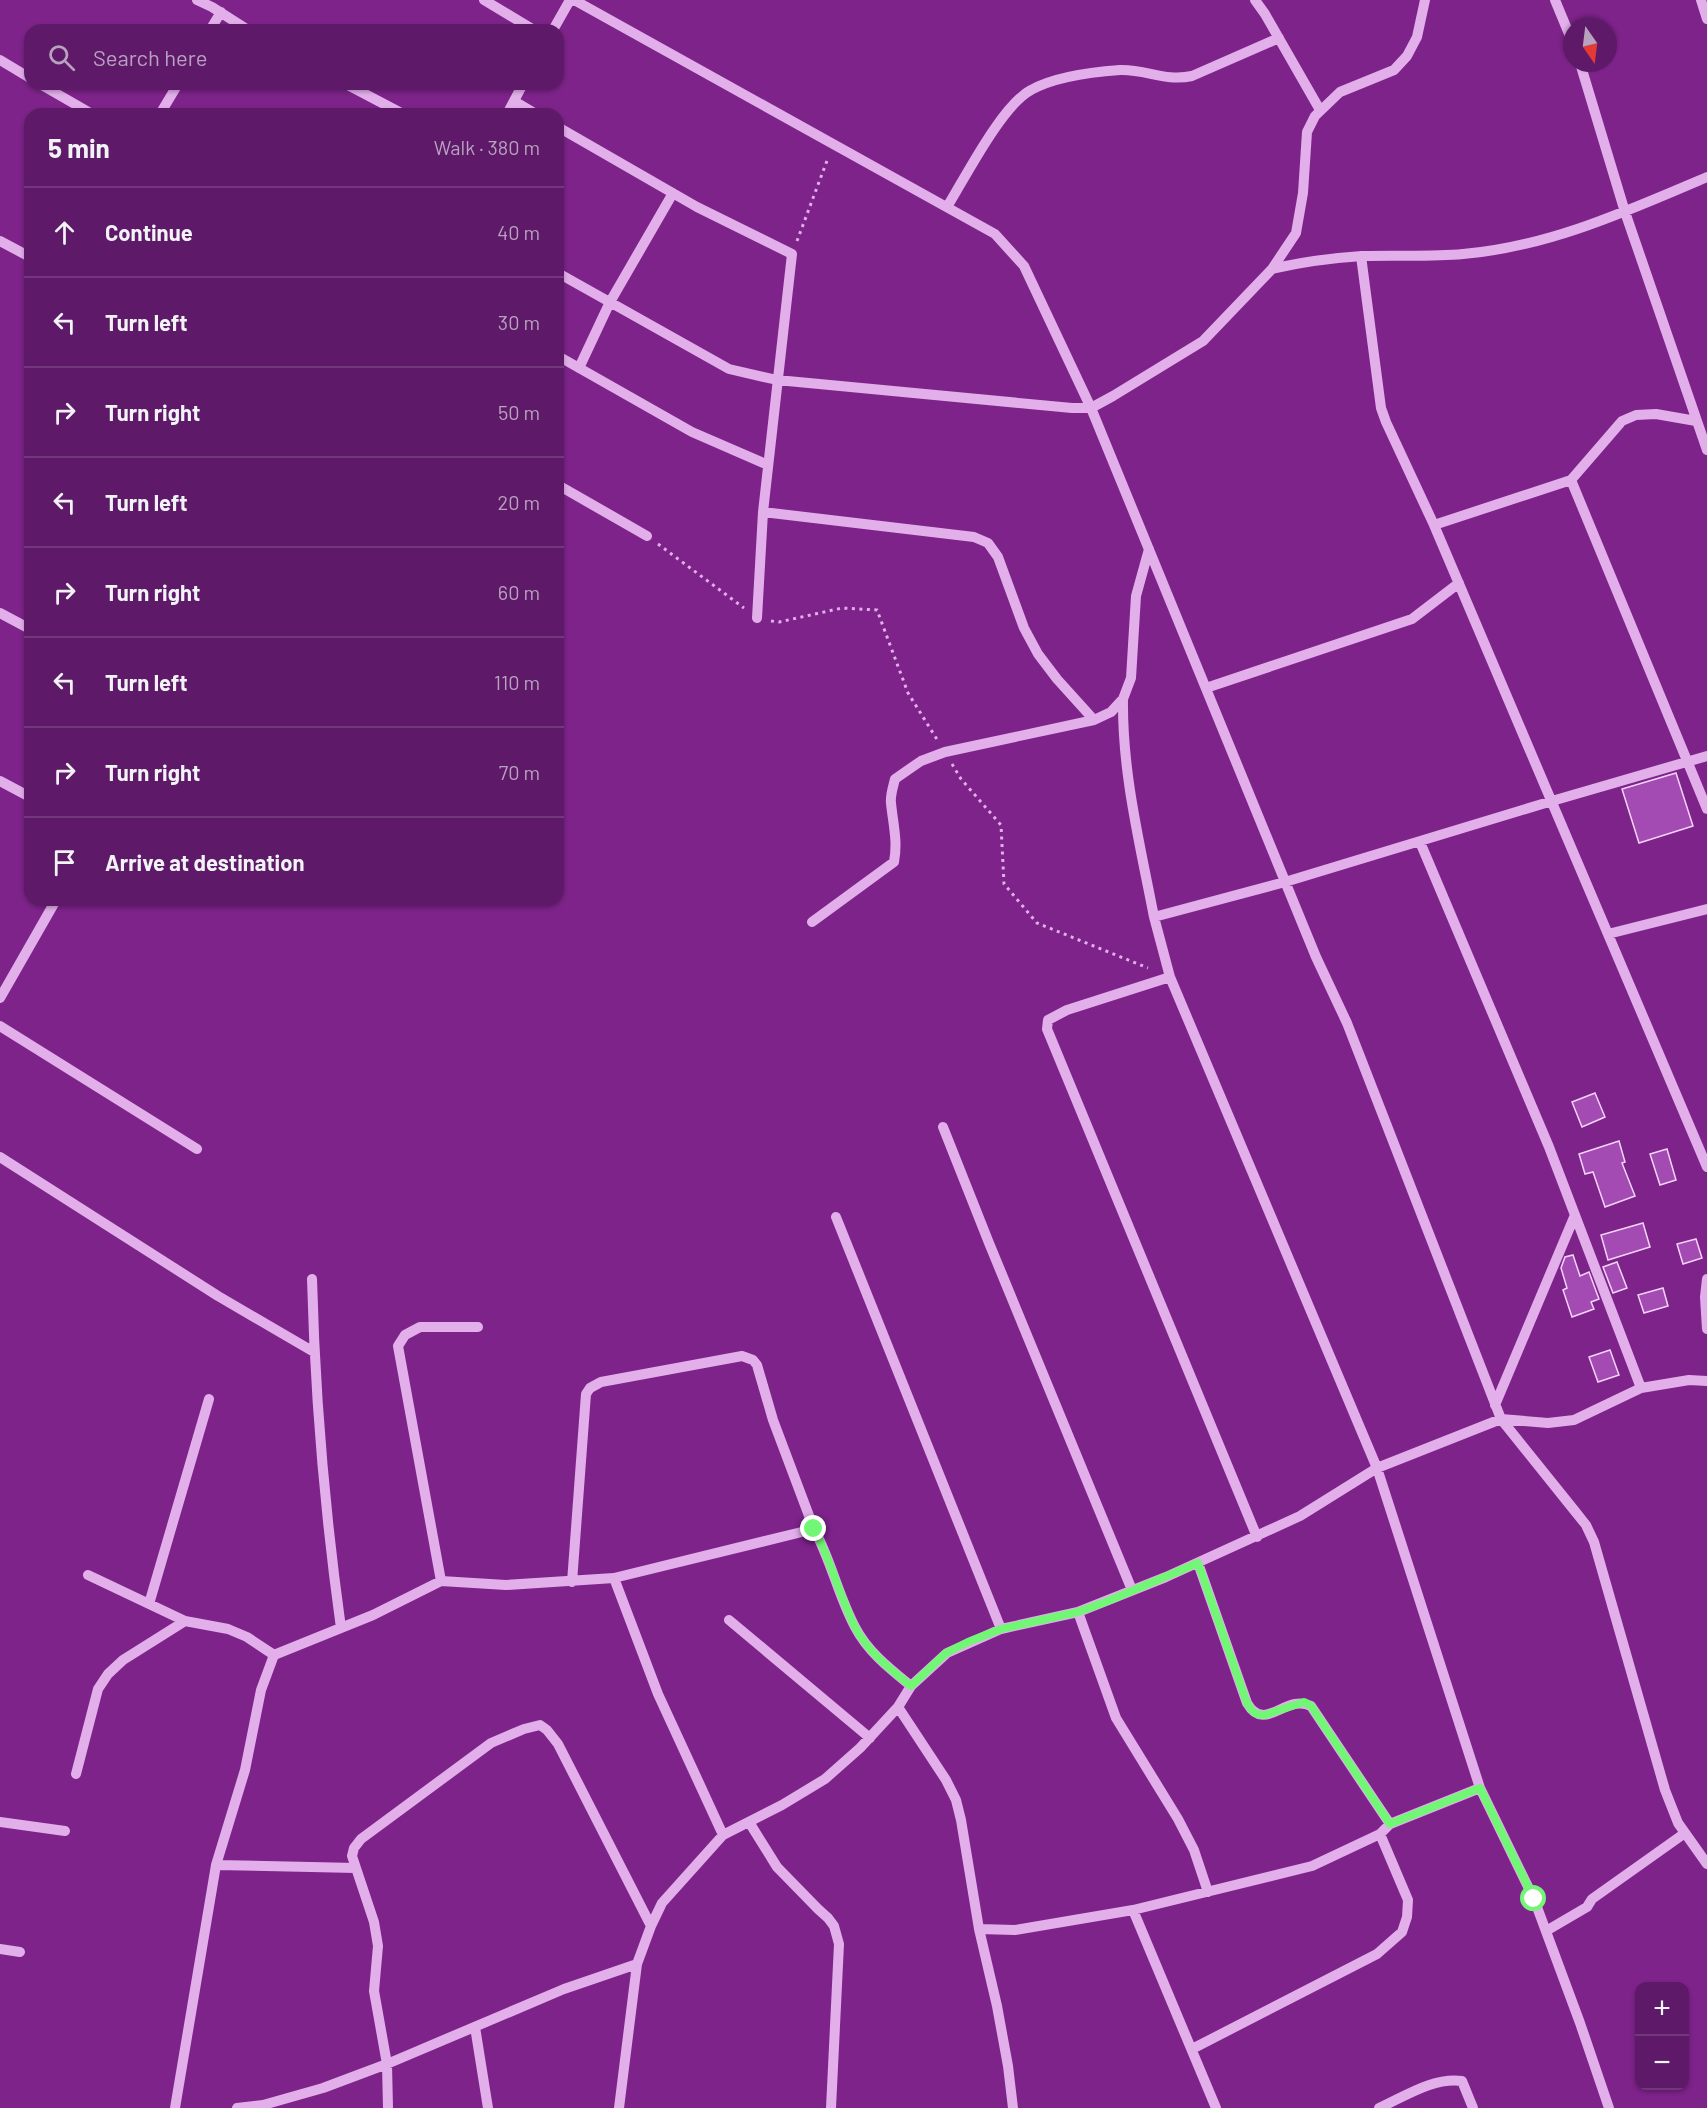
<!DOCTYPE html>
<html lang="en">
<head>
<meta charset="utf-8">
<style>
  body { margin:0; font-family:Barlow,sans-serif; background:#672771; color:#f1f3f6 }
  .controls { position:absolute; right:18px; bottom:18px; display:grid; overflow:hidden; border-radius:12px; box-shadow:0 2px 4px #0004 }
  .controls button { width:54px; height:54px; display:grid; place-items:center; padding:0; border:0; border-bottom:2px solid #73387c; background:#5e1a68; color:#f1f3f6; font:30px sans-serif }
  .compass { position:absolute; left:1563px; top:18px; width:54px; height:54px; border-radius:50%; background:#5e1a68; box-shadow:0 2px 4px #0004; rotate:166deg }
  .stop { position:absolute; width:18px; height:18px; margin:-14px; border:4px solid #72f675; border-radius:50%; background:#fff }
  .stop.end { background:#72f675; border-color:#fff; box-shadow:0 2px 6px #0008 }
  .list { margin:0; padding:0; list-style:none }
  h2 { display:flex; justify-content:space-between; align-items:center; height:78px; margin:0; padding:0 24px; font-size:26px }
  h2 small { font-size:20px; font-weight:400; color:#b9a1c0 }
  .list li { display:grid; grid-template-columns:39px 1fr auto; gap:18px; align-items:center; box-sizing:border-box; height:90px; padding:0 24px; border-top:2px solid #73387c }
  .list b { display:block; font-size:22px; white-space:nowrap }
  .list em { font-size:20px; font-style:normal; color:#b9a1c0 }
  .icon { flex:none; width:33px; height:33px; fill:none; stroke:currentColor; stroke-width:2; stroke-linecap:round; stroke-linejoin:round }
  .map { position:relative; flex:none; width:1707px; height:2108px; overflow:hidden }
  .search { position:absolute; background:#5e1a68; box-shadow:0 2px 4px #0004; left:24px; top:24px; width:540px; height:66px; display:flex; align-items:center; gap:15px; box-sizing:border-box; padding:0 21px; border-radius:18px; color:#b9a1c0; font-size:22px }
  .panel { position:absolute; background:#5e1a68; box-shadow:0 2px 4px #0004; left:24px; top:108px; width:540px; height:798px; border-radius:18px }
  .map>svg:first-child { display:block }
</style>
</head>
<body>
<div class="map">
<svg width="1707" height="2108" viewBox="0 0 1707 2108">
  <rect width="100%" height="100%" fill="#7d238a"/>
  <path fill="#a34bb2" stroke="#f3d4f8" stroke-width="1.5" d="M 1676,773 L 1693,826 L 1639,843 L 1622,789 Z
    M 1595,1093 L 1605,1117 L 1582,1127 L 1572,1102 Z
    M 1619,1141 L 1625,1162 L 1622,1163 L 1635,1196 L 1605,1207 L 1593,1172 L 1585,1174 L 1579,1154 Z
    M 1667,1149 L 1676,1180 L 1660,1185 L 1650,1154 Z
    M 1643,1223 L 1650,1247 L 1608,1260 L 1601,1235 Z
    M 1696,1239 L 1702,1258 L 1683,1264 L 1677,1244 Z
    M 1573,1255 L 1580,1276 L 1589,1272 L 1599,1299 L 1591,1302 L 1594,1309 L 1572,1317 L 1563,1290 L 1567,1288 L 1561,1268 L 1565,1257 Z
    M 1617,1262 L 1627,1288 L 1613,1293 L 1603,1267 Z
    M 1663,1288 L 1668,1306 L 1644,1313 L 1638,1295 Z
    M 1610,1350 L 1619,1375 L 1598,1382 L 1589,1357 Z"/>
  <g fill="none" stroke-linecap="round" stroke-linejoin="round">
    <path stroke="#e2afea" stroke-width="3" stroke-dasharray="3 4.5" stroke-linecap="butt" d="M 797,241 L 828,158
      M 658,544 L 744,608
      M 771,621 L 779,622 L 842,608 L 877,610 L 908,693 L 938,741
      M 952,764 L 961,779 L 1001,825 L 1004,884 L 1037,923 L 1148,968"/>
    <path stroke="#e2afea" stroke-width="10" d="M 197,0 L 212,7 L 248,30
      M 484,0 L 534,30
      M 574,0 L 995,234 L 1024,266 L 1091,408 L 1316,957 L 1347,1023 L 1501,1419 L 1574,1510 L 1586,1525 L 1594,1542 L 1665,1790 L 1678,1823 L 1707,1864
      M 1255,0 L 1265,14 L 1320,110
      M 1555,0 L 1572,41
      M 1701,0 L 1707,19
      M 210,30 L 221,12
      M 553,30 L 570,0
      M 0,60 L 30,78
      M 1580,63 L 1625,212 L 1707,450
      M 40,84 L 92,114
      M 346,84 L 403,114
      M 514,101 L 536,114
      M 160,114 L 178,84
      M 507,114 L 523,84
      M 558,127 L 697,207 L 792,254 L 763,512 L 757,618
      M 947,207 C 965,178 1002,105 1031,90 C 1056,76 1092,72 1120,70 C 1146,69 1165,82 1192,76 L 1279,38
      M 0,241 L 30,257
      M 1361,256 L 1381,408 L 1386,422 L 1434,525 L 1707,1167
      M 1272,269 C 1301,262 1332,258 1362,256 C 1396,255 1430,257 1463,254 C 1549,247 1629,210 1707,177
      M 558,273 L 729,369 L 777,380 L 1072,408 L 1091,408 L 1113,396 L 1203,341 L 1272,269 L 1296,233 L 1303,193 L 1307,132 L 1315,116 L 1340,92 L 1394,70 L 1407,56 L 1417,37 L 1425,0
      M 558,356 L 692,432 L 768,465
      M 579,368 L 610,302 L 673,193
      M 1571,480 L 1707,809
      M 558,485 L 647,536
      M 763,512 L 974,537 L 988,543 L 998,557 L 1024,628 L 1038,654 L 1057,679 L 1094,720
      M 1434,525 L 1571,480 L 1622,421 L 1636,415 L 1656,414 L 1696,421
      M 0,613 L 30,629
      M 1206,688 L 1412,619 L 1459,583
      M 1123,699 C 1122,773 1140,844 1154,917
      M 0,781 L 30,797
      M 1420,842 L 1549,1147 L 1641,1388
      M 812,922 L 894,862 C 898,841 893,824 891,803 C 890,796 893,787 895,779 L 921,761 L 945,752 L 1094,720 L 1111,712 L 1123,699 L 1131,678 L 1136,596 L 1149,549
      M 1608,934 L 1707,909
      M 1170,977 L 1067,1010 L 1048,1020 L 1047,1029 L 1257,1537
      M 0,998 L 56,900
      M 0,1026 L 197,1149
      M 943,1127 L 989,1243 L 1132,1590
      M 0,1157 L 218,1296 L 314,1352
      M 836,1217 L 1001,1629
      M 312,1279 C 315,1396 325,1513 341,1628
      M 1707,1279 L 1705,1297 L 1707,1329
      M 1495,1405 L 1575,1215
      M 1198,1563 L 1247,1703 C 1265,1734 1286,1693 1311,1706 L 1390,1824
      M 88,1575 L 185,1621 L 228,1629 L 247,1637 L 274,1655
      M 614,1578 L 658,1694 L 723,1835
      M 441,1581 L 398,1346 L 405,1335 L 420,1327 L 478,1327
      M 572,1582 L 586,1394 L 590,1388 L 601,1382 L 742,1356 L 753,1360 L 757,1365 L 773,1420 L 814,1529
      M 149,1604 L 209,1399
      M 1078,1612 L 1116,1718 L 1178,1819 L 1194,1850 L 1208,1892
      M 729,1620 L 870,1738
      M 898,1707 L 946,1780 L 956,1800 L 961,1820 L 979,1929 L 997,2006 L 1008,2066 L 1013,2108
      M 76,1774 L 98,1689 L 108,1674 L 123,1660 L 185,1621
      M 0,1822 L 65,1831
      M 749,1822 L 777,1867 L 818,1909 L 828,1918 L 834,1926 L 839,1944 L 831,2108
      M 216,1865 L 356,1868
      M 1133,1910 L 1216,2108
      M 979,1929 L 1015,1930 L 1133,1910 L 1312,1866 L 1380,1834 L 1390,1824 L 1480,1788
      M 1546,1931 L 1587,1907 L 1592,1899 L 1685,1833
      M 0,1949 L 20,1952
      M 475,2027 L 488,2108
      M 1192,2049 L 1377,1954 L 1402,1932 L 1407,1917 L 1408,1900 L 1380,1834
      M 175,2108 L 216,1865 L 245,1770 L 261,1690 L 274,1655 L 373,1615 L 441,1581 L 506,1585 L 614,1578 L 814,1529 C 831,1560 838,1595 855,1627 C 868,1652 890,1669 911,1686
      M 237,2108 L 263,2105 L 323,2088 L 387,2064 L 564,1989 L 637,1964
      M 388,2108 L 387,2064 L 374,1991 L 378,1946 L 374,1922 L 352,1856 L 354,1848 L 361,1839 L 491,1743 L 524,1729 L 540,1725 L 547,1730 L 558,1744 L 651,1926
      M 619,2108 L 637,1964 L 651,1926 L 662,1903 L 723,1835 L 782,1805 L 825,1779 L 860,1748 L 898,1707 L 911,1686 L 947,1653 L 1001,1629 L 1078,1612 L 1166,1577 L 1300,1516 L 1377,1468 L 1501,1419 L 1548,1423 L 1574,1420 L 1641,1388 L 1689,1380 L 1707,1381
      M 1379,2108 C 1404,2097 1433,2077 1462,2081 L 1473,2108
      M 1609,2108 L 1580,2023 L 1534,1899 L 1480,1788 L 1377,1468 L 1170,977 L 1154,917 L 1285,882 L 1552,801 L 1707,756"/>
  </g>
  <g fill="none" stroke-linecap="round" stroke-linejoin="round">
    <path stroke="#72f675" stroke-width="8" d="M 814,1529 C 831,1560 839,1595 855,1627 C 868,1652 890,1669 911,1686 L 946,1653 L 968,1642 L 1001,1629 L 1078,1612 L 1108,1601 L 1198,1563 L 1247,1703 C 1252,1711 1255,1716 1265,1715 L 1304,1702 L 1311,1706 L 1390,1824 L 1480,1788 L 1534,1899"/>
  </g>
</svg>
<div class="controls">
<button>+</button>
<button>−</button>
</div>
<svg class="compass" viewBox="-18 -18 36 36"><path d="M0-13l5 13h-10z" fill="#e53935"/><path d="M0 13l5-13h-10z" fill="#b9a1c0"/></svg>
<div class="stop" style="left:1534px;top:1899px"></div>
<div class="stop end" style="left:814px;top:1529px"></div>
<div class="search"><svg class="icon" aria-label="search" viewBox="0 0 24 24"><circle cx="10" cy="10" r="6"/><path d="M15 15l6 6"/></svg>Search here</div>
<section class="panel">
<h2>5 min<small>Walk · 380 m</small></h2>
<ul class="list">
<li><svg class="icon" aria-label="ahead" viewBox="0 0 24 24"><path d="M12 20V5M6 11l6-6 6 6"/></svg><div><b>Continue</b></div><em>40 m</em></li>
<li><svg class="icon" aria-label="left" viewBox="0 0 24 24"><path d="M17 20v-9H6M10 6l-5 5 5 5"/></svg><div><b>Turn left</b></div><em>30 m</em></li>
<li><svg class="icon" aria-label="right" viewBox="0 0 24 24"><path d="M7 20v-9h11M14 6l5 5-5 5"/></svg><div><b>Turn right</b></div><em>50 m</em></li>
<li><svg class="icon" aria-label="left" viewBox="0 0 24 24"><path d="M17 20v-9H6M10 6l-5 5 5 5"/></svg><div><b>Turn left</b></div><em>20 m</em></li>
<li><svg class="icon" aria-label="right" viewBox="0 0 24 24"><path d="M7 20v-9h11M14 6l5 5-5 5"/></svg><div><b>Turn right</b></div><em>60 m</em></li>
<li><svg class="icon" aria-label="left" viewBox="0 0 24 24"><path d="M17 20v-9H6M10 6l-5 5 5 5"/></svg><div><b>Turn left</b></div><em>110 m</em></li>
<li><svg class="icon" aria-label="right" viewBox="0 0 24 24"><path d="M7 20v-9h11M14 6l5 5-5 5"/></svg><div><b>Turn right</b></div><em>70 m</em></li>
<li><svg class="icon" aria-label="arrive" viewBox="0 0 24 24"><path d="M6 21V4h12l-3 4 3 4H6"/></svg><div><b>Arrive at destination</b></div></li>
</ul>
</section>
</div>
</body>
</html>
